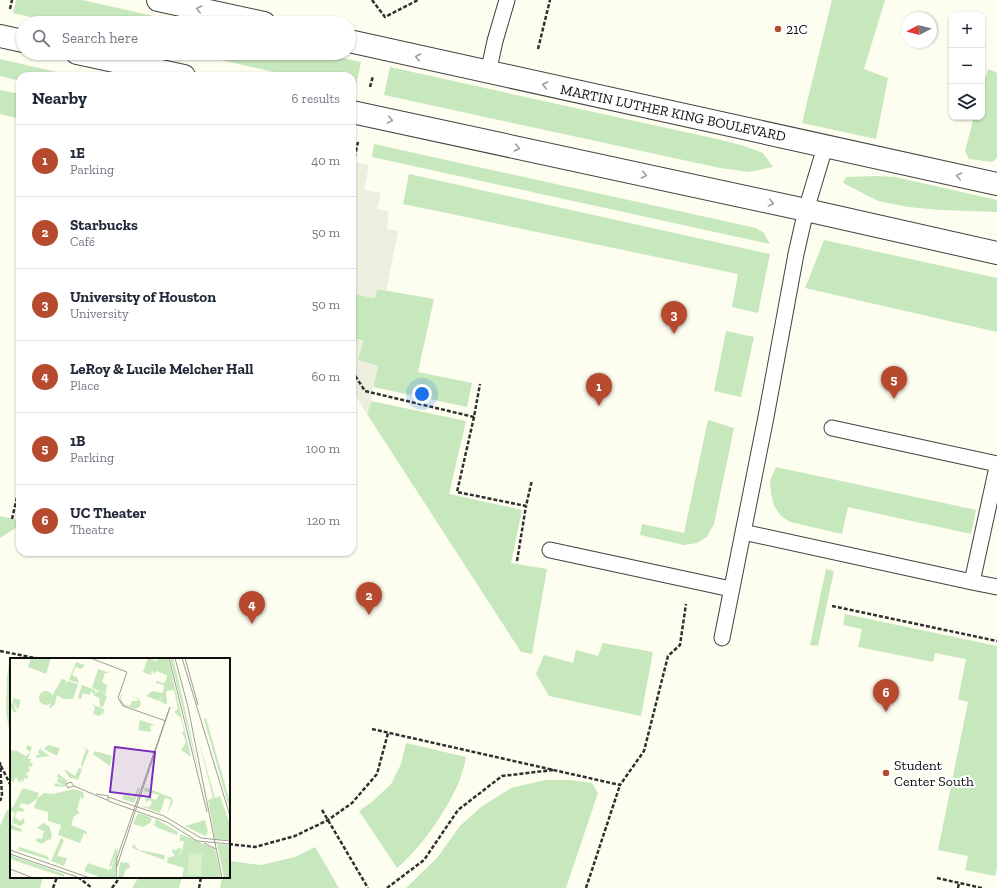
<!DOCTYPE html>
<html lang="en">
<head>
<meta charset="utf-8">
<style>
  body { margin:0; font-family:"Zilla Slab",serif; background:#f2f2f3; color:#1f2937 }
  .controls { position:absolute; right:12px; top:12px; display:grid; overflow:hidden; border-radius:8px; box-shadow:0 1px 3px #0004 }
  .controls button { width:36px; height:36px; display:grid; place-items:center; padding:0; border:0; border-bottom:1px solid #e0e1e3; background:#fff; color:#1f2937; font:20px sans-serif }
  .compass { position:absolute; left:901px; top:12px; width:36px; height:36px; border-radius:50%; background:#fff; box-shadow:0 1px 3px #0004; rotate:263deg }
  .you { position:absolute; left:422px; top:394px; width:14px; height:14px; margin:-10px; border:3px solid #fff; border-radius:50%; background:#1a73e8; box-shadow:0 0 0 6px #1a73e833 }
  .badge { display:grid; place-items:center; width:26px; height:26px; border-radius:50%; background:#b74a2e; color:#fff; font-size:13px; font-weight:700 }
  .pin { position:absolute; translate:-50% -33px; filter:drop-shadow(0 1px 2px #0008) }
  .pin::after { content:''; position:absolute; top:21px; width:14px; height:12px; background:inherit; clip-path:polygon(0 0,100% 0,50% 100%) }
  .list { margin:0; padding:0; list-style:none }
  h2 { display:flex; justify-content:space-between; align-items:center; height:52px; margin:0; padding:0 16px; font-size:17px }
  h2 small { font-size:13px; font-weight:400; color:#747a83 }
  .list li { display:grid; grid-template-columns:26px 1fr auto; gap:12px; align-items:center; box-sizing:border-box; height:72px; padding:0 16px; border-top:1px solid #e0e1e3 }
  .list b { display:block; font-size:15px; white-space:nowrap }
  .list p { margin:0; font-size:13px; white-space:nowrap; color:#747a83 }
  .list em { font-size:13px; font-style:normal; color:#747a83 }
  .icon { flex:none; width:22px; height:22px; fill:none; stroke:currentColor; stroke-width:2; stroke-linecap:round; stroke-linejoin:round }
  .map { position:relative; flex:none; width:997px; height:888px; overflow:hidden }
  .search { position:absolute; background:#fff; box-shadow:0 1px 3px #0004; left:16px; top:16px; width:340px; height:44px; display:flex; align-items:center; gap:10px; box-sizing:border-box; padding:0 14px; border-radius:22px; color:#747a83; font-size:15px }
  .panel { position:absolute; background:#fff; box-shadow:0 1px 3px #0004; left:16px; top:72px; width:340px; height:484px; border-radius:12px }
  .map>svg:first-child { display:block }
</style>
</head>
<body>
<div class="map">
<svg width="997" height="888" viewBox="0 0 997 888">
  <rect width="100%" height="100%" fill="#fdfef0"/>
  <path fill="#c7e7bc" d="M 16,0 L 82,0 L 185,23 L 57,23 L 13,13 Z
    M 832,0 L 885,0 L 864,69 L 888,78 L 876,139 L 802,123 Z
    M 190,53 L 320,53 L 361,62 L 355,90 L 352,90 L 352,76 L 292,76 Z
    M 0,59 L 74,76 L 20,76 L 20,81 L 0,76 Z
    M 390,67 L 566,106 L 717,139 L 744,146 L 763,153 L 773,167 L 749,172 L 720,168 L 384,95 Z
    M 988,69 L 997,73 L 997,156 L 996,159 L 992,162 L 969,159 L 965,151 L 974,117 L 982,117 L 982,89 Z
    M 0,90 L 20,94 L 20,119 L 0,114 Z
    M 374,144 L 756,228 L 764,233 L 770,244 L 372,157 Z
    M 409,174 L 770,254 L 758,313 L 732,307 L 738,274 L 403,204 Z
    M 876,176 L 895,177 L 997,200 L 997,212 L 941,210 L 908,207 L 878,201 L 843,183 L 846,177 Z
    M 824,240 L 997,278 L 997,332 L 805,288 Z
    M 377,289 L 434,299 L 418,372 L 472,383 L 467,407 L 373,387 L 378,366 L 358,360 L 363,341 L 352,339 L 352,299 L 353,294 L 375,298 Z
    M 726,331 L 754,337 L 741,397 L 714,391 Z
    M 371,401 L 466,421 L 449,494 L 522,510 L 511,563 L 547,569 L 532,654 L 521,652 L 367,414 Z
    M 708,420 L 734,428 L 714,524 L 707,537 L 697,543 L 684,545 L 640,535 L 642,524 L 684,533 Z
    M 776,467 L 976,510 L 971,534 L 848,507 L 842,534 L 790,522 L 781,516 L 774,506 L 771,494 L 770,480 Z
    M 20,513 L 20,525 L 0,538 L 0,516 L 18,520 Z
    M 826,569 L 834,571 L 818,646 L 810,645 Z
    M 845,614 L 997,646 L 997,867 L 995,876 L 965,870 L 968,856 L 938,850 L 968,702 L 958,699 L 966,659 L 935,653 L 933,662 L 858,647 L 862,629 L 843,625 Z
    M 603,643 L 653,652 L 641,716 L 549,696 L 536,674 L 544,655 L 573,663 L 576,650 L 598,656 Z
    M 9,662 L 11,662 L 11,739 L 6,713 L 7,678 Z
    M 406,743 L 466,757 C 464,766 462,776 458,784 C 446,812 420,849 397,868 L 359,811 L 373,801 L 391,784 L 401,764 Z
    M 545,780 L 570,780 L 592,783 L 598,793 L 566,888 L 406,888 L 437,858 L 460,826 L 481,807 L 511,788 Z
    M 11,809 L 11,877 L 43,877 L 40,888 L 0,888 L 0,826 L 7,810 Z
    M 315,847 L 339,888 L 220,888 L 222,877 L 229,877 L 229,861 L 261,865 L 295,857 Z
    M 139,877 L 182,877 L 179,888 L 132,888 Z"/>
  <path fill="#eeeedf" d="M 352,162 L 369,165 L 364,190 L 381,193 L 377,209 L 389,212 L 387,229 L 398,231 L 386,291 L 377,289 L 375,298 L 353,294 L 352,299 Z
    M 352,339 L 363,340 L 358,360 L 378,366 L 372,393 L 371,401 L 367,414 L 352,390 Z"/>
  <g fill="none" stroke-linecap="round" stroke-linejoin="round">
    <defs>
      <path id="service" d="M 488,73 L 495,41 L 507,0
        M 832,428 L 997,464
        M 743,532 L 972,582 L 997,587
        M 550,550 L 731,589
        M 972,582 L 997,467
        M 722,638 L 766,417 L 796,254 L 806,210 L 825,147"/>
      <path id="minor" d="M 158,0 L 264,23
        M 0,36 L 23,41
        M 349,41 L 997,184
        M 77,53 L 184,76
        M 352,112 L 806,210 L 997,253"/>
    </defs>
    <use href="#service" stroke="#414141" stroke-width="17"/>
    <use href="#minor" stroke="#414141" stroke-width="24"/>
    <path stroke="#303030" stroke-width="2.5" stroke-dasharray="4 2" stroke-linecap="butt" d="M 372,0 L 385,17 L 418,0
      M 10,9 L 12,0
      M 538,49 L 550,0
      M 370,87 L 373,76
      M 352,169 L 358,142
      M 352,371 L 365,391 L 474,417 L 480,384
      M 474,417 L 457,492 L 526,506 L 532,480
      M 12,519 L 20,484
      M 517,561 L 526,506
      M 832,606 L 997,641
      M 0,651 L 40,659
      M 372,729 L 620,785 L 644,751 L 668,656 L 680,645 L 686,604
      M 0,762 L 2,796 L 0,801
      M 1,766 L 11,786
      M 322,810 L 368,888
      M 229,844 L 255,847 L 295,836 L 328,820 L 352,803 L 377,774 L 388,733
      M 78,877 L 92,888
      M 937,878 L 982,888
      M 53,888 L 57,877
      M 112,888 L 120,877
      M 199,888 L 201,877
      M 387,888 L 424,860 L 458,810 L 502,776 L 553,770
      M 586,888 L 620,785
      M 958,888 L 959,883"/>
    <use href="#service" stroke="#fff" stroke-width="15"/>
    <use href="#minor" stroke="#fff" stroke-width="22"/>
  </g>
  <defs><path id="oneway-chevron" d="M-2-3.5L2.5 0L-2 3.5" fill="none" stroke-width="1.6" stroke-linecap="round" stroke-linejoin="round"/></defs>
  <g stroke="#9f9f9f">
    <use href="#oneway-chevron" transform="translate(199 9) rotate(-168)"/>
    <use href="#oneway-chevron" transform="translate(418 57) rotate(-167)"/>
    <use href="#oneway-chevron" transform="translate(545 85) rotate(-168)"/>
    <use href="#oneway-chevron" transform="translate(390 120) rotate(12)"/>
    <use href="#oneway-chevron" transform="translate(517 148) rotate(12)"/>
    <use href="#oneway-chevron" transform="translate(644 175) rotate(12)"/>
    <use href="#oneway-chevron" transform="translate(959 176) rotate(-168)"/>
    <use href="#oneway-chevron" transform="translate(771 203) rotate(12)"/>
  </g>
  <g fill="#b74a2e" stroke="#fff" stroke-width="1.5">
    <circle cx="778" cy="29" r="4"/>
    <circle cx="886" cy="773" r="4"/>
  </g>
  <g text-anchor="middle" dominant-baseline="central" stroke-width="4" stroke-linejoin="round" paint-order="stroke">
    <g font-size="14" fill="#0e0e0e" stroke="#fff" text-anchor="start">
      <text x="786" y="29">21C</text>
      <text x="894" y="765">Student<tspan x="894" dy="16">Center South</tspan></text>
    </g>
    <g font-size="14" fill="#0e0e0e" stroke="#fff">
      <text transform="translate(673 113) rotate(12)">MARTIN LUTHER KING BOULEVARD</text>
    </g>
  </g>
  <g transform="translate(10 658)">
    <rect width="220" height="220" fill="#fdfef0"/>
    <path d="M 21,0 L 41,0 L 36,16 L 18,9 ZM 138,0 L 147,3 L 148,0 L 158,0 L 181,99 L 171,92 L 176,84 L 172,74 L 174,73 L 171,60 L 164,54 L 168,51 L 164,32 L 156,33 L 157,47 L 150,43 L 152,37 L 149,43 L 136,38 L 142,33 L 153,35 L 154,27 L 146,25 L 146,23 L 154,25 L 157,20 L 157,17 L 146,13 L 144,16 L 142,12 L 141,17 L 133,14 ZM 160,0 L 163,0 L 170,29 L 191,123 ZM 66,4 L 75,7 L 71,11 L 65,9 L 64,13 L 62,17 L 67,19 L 69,25 L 59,22 ZM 88,11 L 100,15 L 95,15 L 92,24 L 97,27 L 96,35 L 82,30 ZM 52,21 L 56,22 L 55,25 L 58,23 L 68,26 L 63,41 L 53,41 L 47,37 L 45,46 L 39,51 L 43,36 ZM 72,27 L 85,32 L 84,37 L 81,33 L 80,37 L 73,35 L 71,41 L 68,40 ZM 86,32 L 98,36 L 93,36 L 97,38 L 93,49 L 90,48 L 89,40 L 84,38 L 85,34 L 89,35 ZM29 40a7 7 0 1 1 14 0a7 7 0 1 1-14 0ZM 112,34 L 111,41 L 114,46 L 120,48 L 122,43 L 128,43 L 128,41 L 119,37 L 128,40 L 131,44 L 130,48 L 126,51 L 112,47 L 109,42 ZM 3,40 L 11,42 L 8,52 L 3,45 L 7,55 L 2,53 L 3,49 L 0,52 L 0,41 L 3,47 ZM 81,46 L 94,51 L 93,58 L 92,54 L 90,58 L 83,56 L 85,49 ZM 196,60 L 220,144 L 220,153 L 194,61 ZM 130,62 L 145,67 L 140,68 L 141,74 L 128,72 ZM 188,80 L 205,140 L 210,138 L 220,166 L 220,182 L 205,181 L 198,142 L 203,140 ZM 60,83 L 79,92 L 72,110 L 71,106 L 76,91 ZM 17,87 L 22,89 L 18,101 L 22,101 L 19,104 L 23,105 L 21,109 L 18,108 L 20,111 L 17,110 L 20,112 L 19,114 L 16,114 L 19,115 L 15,116 L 18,118 L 17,121 L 14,120 L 13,125 L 11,121 L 10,126 L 6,119 L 3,124 L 0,123 L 0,93 L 4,92 L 4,97 L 5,92 L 16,98 L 20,94 L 16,91 ZM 38,87 L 50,90 L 47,98 L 34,91 ZM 31,89 L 31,92 L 40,98 L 26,100 L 27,96 L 30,97 L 28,94 ZM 85,93 L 102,98 L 100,108 L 83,96 ZM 50,105 L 54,111 L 65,118 L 69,110 L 72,111 L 68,122 L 59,119 ZM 48,116 L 57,122 L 55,129 L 44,128 L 45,125 L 55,128 L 47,124 L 48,120 L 56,123 L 47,119 ZM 128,129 L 130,130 L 124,145 L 112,141 L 114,137 L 124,139 ZM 135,129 L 162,140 L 163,144 L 157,156 L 161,142 L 155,140 L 150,155 L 130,148 L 140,149 L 142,144 L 139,142 L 135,145 L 137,138 L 133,137 L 146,142 L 149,137 L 134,133 ZM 13,130 L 29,135 L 27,141 L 34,135 L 43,136 L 64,131 L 73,134 L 74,139 L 71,141 L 71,137 L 67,152 L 70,155 L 64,158 L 61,167 L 76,173 L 78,177 L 74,175 L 70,185 L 48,177 L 51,167 L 38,163 L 38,154 L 24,150 L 27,141 L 18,147 L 11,145 L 9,149 L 14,151 L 13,154 L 7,153 L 5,160 L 11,163 L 13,160 L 15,164 L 11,168 L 4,166 L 4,163 L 2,167 L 11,171 L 12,174 L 0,171 L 5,155 L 0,153 L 0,150 L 3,149 ZM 128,155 L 142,160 L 140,165 L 133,169 L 123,166 ZM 146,161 L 168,174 L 167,177 L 148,170 L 144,167 ZM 195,162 L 198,174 L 195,178 L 175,168 ZM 33,165 L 39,168 L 42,177 L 40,183 L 39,181 L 32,186 L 26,183 L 27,180 L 32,181 L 34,173 L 27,170 ZM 170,176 L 173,180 L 171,176 L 205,191 L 211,220 L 172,220 L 174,210 L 155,204 L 158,203 L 157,200 L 165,198 L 162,193 L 163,191 L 166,193 L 168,190 L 172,191 L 168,198 L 172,193 L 174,183 L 165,184 L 170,183 ZM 51,180 L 54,182 L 47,198 L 57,200 L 54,208 L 41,203 ZM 123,186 L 129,192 L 155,197 L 154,202 L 122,190 ZM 207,186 L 220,187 L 220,220 L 214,220 ZM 10,189 L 37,198 L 40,202 L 8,192 ZM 106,189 L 106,193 L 108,190 L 105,220 L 92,220 L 74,213 L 78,205 L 99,212 L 101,210 L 101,213 L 106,194 L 101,209 L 99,208 ZM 0,197 L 54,216 L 54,219 L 0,201 ZM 110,204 L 119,205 L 120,210 L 116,211 L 113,220 L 108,219 Z" fill="#c7e7bc"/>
    <path d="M 179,195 L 192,196 L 191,218 L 177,217 Z" fill="#daefcd"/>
    <path fill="none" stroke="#9d9e96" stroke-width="1" d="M 80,0 L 117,14 L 108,40 L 113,48 L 156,63M 159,0 L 197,154M 165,0 L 178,49 L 212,220M 172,0 L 220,158M 175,0 L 188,47M 64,128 L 61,124 L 56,126 L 58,130 L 64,128 L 97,142M 86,136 L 99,138M 98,139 L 98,143 L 157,164 L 187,183 L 220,186M 98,139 L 154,158 L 191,180 L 220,183M 194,185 L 206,191M 0,192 L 80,220M 0,196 L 70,220M 107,208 L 160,49M 0,211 L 23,220M 106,220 L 107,200 L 160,49"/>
    <path fill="#7b2cbf" fill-opacity="0.15" stroke="#7b2cbf" stroke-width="2" d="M 105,89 L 145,94 L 140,139 L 100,134 Z"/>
    <rect width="220" height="220" fill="none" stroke="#0e0e0e" stroke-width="2"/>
  </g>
</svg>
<div class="controls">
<button>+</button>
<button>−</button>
<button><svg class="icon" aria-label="layers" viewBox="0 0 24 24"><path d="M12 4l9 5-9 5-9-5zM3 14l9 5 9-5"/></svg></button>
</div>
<svg class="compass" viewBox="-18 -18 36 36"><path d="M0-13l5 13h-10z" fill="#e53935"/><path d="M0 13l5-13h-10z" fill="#747a83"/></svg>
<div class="you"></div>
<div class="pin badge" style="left:599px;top:406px">1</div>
<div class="pin badge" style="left:369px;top:615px">2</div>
<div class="pin badge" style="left:674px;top:334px">3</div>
<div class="pin badge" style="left:252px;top:624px">4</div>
<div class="pin badge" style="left:894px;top:399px">5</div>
<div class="pin badge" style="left:886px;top:712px">6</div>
<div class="search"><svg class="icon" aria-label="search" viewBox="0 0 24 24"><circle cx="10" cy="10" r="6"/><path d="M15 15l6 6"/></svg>Search here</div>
<section class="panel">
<h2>Nearby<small>6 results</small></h2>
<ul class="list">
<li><span class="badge">1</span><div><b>1E</b><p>Parking</p></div><em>40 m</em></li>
<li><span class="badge">2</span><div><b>Starbucks</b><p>Café</p></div><em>50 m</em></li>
<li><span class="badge">3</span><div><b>University of Houston</b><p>University</p></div><em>50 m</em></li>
<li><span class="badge">4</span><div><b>LeRoy &amp; Lucile Melcher Hall</b><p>Place</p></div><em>60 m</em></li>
<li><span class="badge">5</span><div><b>1B</b><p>Parking</p></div><em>100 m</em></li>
<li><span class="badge">6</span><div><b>UC Theater</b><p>Theatre</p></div><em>120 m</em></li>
</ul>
</section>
</div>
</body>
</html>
